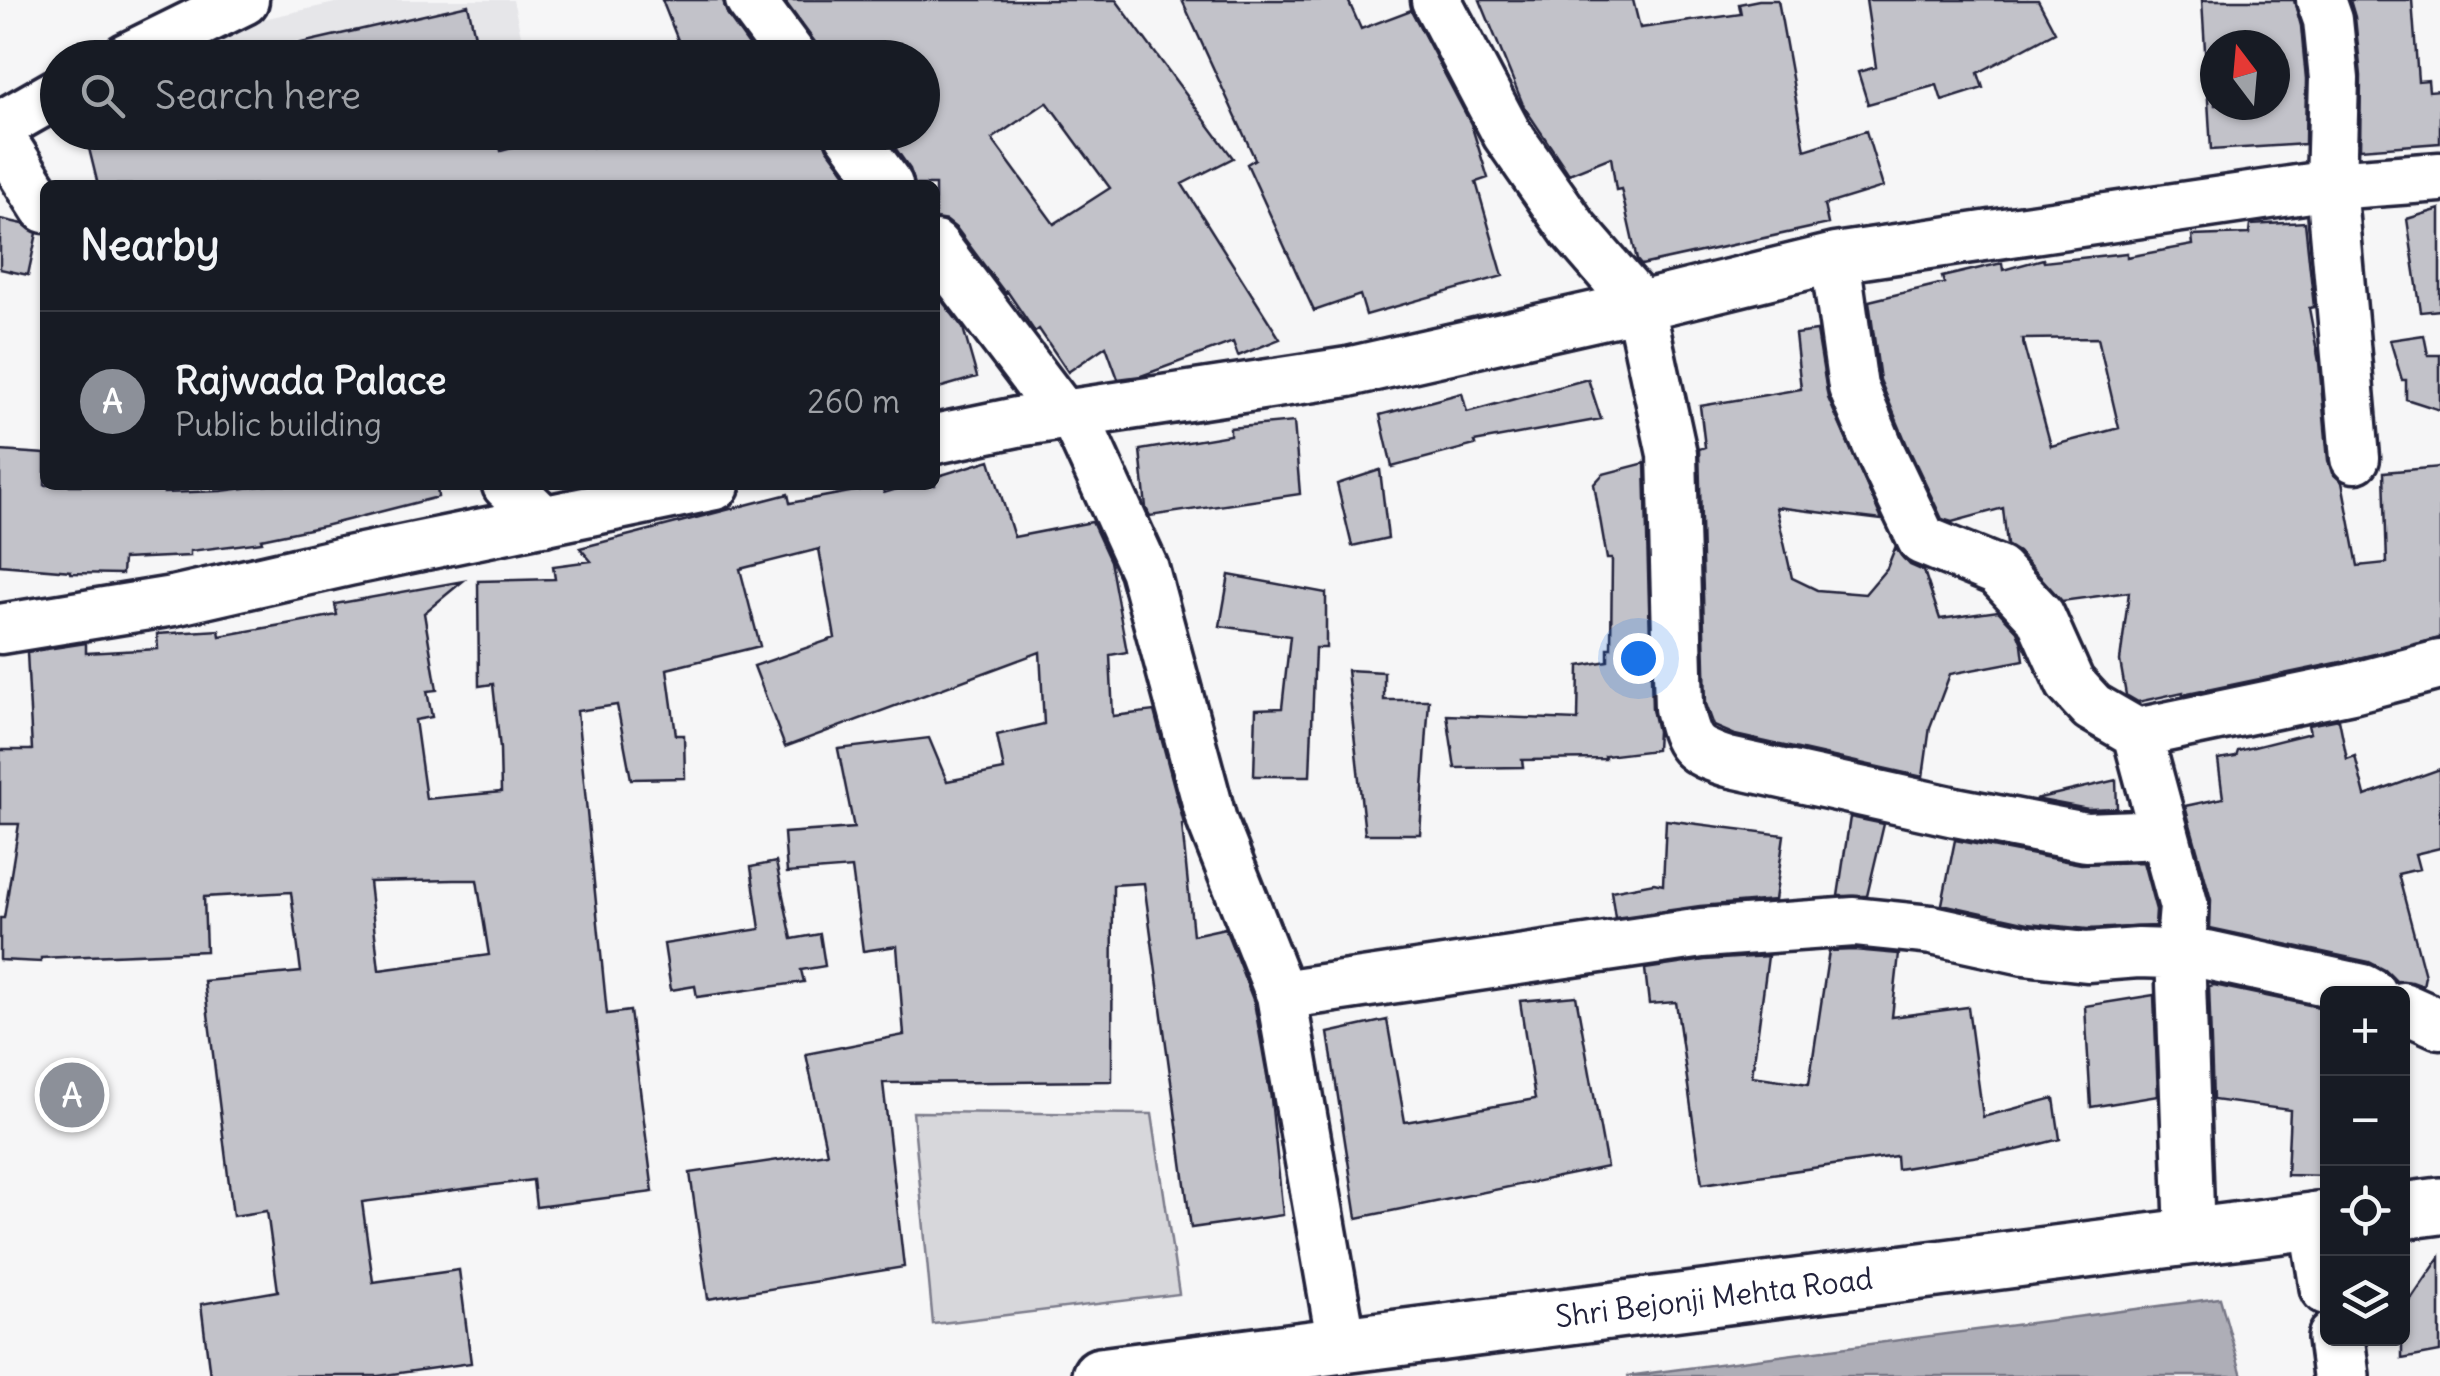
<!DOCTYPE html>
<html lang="en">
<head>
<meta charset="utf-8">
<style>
  body { margin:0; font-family:Delius,sans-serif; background:#20242c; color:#f1f3f6 }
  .controls { position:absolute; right:30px; bottom:30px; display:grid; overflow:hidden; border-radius:15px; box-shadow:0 2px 8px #0004 }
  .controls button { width:90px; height:90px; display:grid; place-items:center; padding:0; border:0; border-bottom:2px solid #363941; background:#171b24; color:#f1f3f6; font:50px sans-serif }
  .compass { position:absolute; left:2200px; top:30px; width:90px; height:90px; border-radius:50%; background:#171b24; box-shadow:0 2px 8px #0004; rotate:344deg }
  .you { position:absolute; left:1638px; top:658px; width:35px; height:35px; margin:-25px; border:8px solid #fff; border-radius:50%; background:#1a73e8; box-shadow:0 0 0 15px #1a73e833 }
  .badge { display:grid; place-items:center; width:65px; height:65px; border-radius:50%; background:#8c9099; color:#fff; font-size:32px; font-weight:700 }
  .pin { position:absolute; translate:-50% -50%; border:5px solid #fff; box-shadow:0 2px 10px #0006 }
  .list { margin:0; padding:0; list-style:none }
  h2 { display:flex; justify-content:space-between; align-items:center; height:130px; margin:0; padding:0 40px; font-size:42px }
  h2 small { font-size:32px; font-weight:400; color:#9ea1a6 }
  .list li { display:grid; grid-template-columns:65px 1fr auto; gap:30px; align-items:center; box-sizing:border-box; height:180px; padding:0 40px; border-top:2px solid #363941 }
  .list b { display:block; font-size:38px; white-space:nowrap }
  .list p { margin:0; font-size:32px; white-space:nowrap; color:#9ea1a6 }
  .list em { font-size:32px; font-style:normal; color:#9ea1a6 }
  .icon { flex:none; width:55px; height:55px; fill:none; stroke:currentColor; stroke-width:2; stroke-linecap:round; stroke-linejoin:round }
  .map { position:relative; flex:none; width:2440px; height:1376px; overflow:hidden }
  .search { position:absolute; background:#171b24; box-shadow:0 2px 8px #0004; left:40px; top:40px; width:900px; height:110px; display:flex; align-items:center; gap:25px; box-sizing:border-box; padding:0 35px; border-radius:55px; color:#9ea1a6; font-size:38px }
  .panel { position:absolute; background:#171b24; box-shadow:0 2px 8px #0004; left:40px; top:180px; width:900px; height:310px; border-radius:15px }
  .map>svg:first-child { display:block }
</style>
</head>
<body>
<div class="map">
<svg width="2440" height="1376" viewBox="0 0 2440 1376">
  <rect width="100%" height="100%" fill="#f6f6f7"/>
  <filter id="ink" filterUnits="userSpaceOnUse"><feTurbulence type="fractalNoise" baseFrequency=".01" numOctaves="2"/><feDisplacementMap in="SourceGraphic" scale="20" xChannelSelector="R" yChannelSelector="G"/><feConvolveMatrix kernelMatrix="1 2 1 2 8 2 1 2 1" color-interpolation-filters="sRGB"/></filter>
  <g filter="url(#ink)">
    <path fill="#e6e6e9" d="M 348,0 L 513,0 L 526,57 L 197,57 L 192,35 Z"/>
    <path fill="#d7d7db" stroke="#7c7c8b" stroke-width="2.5" d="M 913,1112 L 1152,1114 L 1179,1294 L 933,1324 Z"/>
    <path fill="#aeaeb7" stroke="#767685" stroke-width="2.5" d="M 2220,1298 L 2242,1376 L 1627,1376 Z"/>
    <path fill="#c2c2c9" stroke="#22223b" stroke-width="2.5" fill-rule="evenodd" d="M 662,0 L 723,0 L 728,16 L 758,58 L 685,58 Z
      M 784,0 L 1116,0 L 1233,158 L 1182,184 L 1280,339 L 1238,356 L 1233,342 L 1141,376 L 1118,379 L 1106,346 L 1068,372 L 1039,329 L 1035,332 L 1007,291 L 1005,293 L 957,229 L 947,221 L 935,219 L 935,185 L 915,185 L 910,169 L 884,132 L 922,132 L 922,58 L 820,58 L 815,42 ZM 1047,102 L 1110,188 L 1054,224 L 992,139 Z
      M 1182,0 L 1348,0 L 1361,29 L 1411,10 L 1471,124 L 1488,178 L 1476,182 L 1503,276 L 1366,315 L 1360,295 L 1314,311 L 1247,164 L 1255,159 Z
      M 1480,0 L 1633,0 L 1640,28 L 1741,14 L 1739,4 L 1759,0 L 1778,0 L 1805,150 L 1866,131 L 1883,187 L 1824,205 L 1828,224 L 1641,265 L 1637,260 L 1621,189 L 1616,190 L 1611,157 L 1569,174 L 1524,107 Z
      M 1866,0 L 2038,0 L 2055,32 L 1978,73 L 1983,88 L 1942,101 L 1937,85 L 1868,104 L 1858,72 L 1876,67 Z
      M 2202,0 L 2294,0 L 2301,26 L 2306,80 L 2305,144 L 2211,150 ZM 2215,45 L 2275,45 L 2275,105 L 2215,105 Z
      M 2350,0 L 2412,0 L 2418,81 L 2428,80 L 2429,91 L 2440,90 L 2440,143 L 2360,149 L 2361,76 L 2355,17 Z
      M 468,5 L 480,58 L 298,58 L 297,44 Z
      M 85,132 L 497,132 L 501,151 L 573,132 L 590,132 L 593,147 L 647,132 L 821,132 L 827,148 L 854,185 L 98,185 Z
      M 2440,209 L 2440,310 L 2421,312 L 2407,219 Z
      M 0,219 L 23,224 L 37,233 L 28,275 L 0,269 Z
      M 2305,222 L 2314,307 L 2309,308 L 2319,362 L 2328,460 L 2332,473 L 2342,482 L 2358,566 L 2387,563 L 2384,472 L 2440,467 L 2440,638 L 2346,661 L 2183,695 L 2183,692 L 2138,702 L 2126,695 L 2120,661 L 2129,592 L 2062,601 L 2018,552 L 2007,545 L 2003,508 L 1952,522 L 1942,519 L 1907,445 L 1880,380 L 1869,301 L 1944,283 L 1942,277 L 2002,263 L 2003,270 L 2043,259 L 2044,262 L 2127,253 L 2127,257 L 2193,245 L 2192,236 L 2249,234 L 2250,225 ZM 2098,338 L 2119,428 L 2051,446 L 2022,339 Z
      M 935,292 L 963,328 L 977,377 L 935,389 Z
      M 1817,331 L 1828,398 L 1882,520 L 1776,507 L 1792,578 L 1817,590 L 1865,594 L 1887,568 L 1895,548 L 1910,565 L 1924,571 L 1940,619 L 1998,611 L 2017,631 L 2022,644 L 2024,660 L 1950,674 L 1930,727 L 1923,777 L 1735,735 L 1714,726 L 1706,704 L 1699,449 L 1705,447 L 1700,406 L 1801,389 L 1795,334 Z
      M 2424,335 L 2428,355 L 2440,355 L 2440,410 L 2406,399 L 2406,380 L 2402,380 L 2390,340 Z
      M 1588,379 L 1601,419 L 1474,442 L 1475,445 L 1392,467 L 1380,415 L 1462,393 L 1467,412 Z
      M 1294,422 L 1300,494 L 1150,516 L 1146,508 L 1140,450 L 1230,435 L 1230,428 Z
      M 0,451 L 45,454 L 45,485 L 165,485 L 164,493 L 221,491 L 269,485 L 437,485 L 438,497 L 324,526 L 261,539 L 262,542 L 190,551 L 190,556 L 123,559 L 122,574 L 71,573 L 71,571 L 0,565 Z
      M 990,460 L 1014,537 L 1092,522 L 1110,561 L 1127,652 L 1110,655 L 1113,716 L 1154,711 L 1184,824 L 1182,825 L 1193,935 L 1225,928 L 1254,1002 L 1271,1098 L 1283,1215 L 1191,1228 L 1144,883 L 1113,885 L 1112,1081 L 883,1083 L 904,1267 L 708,1299 L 690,1173 L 827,1153 L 806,1054 L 904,1035 L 897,946 L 863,951 L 852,868 L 787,873 L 784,833 L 854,828 L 838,749 L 929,738 L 947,781 L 1004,770 L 997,735 L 1044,724 L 1040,652 L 785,747 L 754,666 L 835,638 L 819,549 L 740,569 L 760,646 L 667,669 L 676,735 L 684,735 L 685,778 L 631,779 L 617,705 L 577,711 L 607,1014 L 630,1011 L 653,1192 L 536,1207 L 533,1180 L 362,1202 L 373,1282 L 459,1270 L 471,1363 L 378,1376 L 210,1376 L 201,1304 L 278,1291 L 267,1211 L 233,1216 L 204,981 L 301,972 L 291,892 L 204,897 L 206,951 L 41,958 L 41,962 L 0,960 L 0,918 L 4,918 L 19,824 L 0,824 L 0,750 L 32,750 L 27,652 L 86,643 L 86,653 L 158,649 L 157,634 L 219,630 L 220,636 L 337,615 L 335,604 L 463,581 L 424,613 L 437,690 L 427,691 L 432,717 L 415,720 L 426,799 L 501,792 L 500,749 L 493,684 L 479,686 L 478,581 L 555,579 L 553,566 L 591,561 L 580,548 L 788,494 L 790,503 L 882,486 L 884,493 L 910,485 L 935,485 L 935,477 ZM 453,880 L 477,880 L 489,955 L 379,970 L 369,882 Z
      M 1645,463 L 1652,709 L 1657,731 L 1656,750 L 1605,756 L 1605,759 L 1522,760 L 1523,767 L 1455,768 L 1447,715 L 1578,720 L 1579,666 L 1608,661 L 1608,648 L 1611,648 L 1612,559 L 1607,559 L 1594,484 L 1603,474 Z
      M 1380,470 L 1388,538 L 1352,546 L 1337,484 Z
      M 1229,575 L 1326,593 L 1326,648 L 1315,648 L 1310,776 L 1254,776 L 1256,709 L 1282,708 L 1290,636 L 1220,626 Z
      M 1347,670 L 1384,672 L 1384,700 L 1429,700 L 1420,834 L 1365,834 Z
      M 2339,719 L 2347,759 L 2355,756 L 2365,796 L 2440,769 L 2440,848 L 2415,854 L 2419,869 L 2398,874 L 2425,976 L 2423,986 L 2412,982 L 2396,981 L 2385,970 L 2369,962 L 2210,928 L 2211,900 L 2185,806 L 2223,798 L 2218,760 L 2236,757 L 2238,751 L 2310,733 L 2308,725 Z
      M 2116,780 L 2117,808 L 2088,809 L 2035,799 Z
      M 1850,817 L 1884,824 L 1867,896 L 1838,896 Z
      M 1666,820 L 1784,835 L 1775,900 L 1700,906 L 1615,918 L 1611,891 L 1654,883 L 1663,885 Z
      M 1955,840 L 2081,864 L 2143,862 L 2156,910 L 2155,926 L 2087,929 L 2028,923 L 1942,904 Z
      M 776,862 L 792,939 L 820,934 L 825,966 L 801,970 L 804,982 L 697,997 L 695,986 L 671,990 L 664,944 L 760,929 L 751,867 Z
      M 1854,950 L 1899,954 L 1892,1017 L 1968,1007 L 1983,1117 L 2054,1098 L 2060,1139 L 2017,1150 L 1897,1169 L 1896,1156 L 1702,1184 L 1676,1002 L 1649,1004 L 1645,969 L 1705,960 L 1768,956 L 1752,1076 L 1809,1084 L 1829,951 Z
      M 2214,985 L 2328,1009 L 2328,1176 L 2287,1175 L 2290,1110 L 2213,1100 L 2209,986 Z
      M 2154,995 L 2158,1096 L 2091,1107 L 2085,1006 Z
      M 1576,996 L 1607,1167 L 1357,1218 L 1328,1033 L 1387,1020 L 1405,1122 L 1535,1099 L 1520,1001 Z
      M 2440,1257 L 2440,1352 L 2402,1359 L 2402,1313 Z"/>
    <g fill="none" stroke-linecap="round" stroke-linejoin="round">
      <defs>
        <path id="minor" d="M 750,0 L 793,58
          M 1436,0 L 1507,134 L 1574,230 L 1640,306 L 1672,454 L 1679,708 C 1688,746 1691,750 1728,762 L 1955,812 L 2086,837 L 2163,834
          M 2321,0 L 2328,20 L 2334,79 L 2331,185 L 2355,458
          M 126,58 L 244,0
          M 0,126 L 58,93
          M 849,132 L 888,185
          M 0,137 L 45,208
          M 935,246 L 1063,415
          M 1835,258 L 1853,387 L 1882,456 L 1922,540 L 1998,571 L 2040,616 L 2070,683 L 2092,707 L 2137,733 L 2352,688 L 2440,665
          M 1073,413 L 1144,569 L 1212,821 L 1281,995 L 1342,1345
          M 935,439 L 1017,422 L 1348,372 L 1640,306 L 1835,258 L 2331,185 L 2440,177
          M 507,485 L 544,521
          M 0,629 L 173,601 L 348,561 L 715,485
          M 2137,733 L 2184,907 L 2180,954 L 2190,1236
          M 1281,995 L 1702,933 L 1854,922 L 1932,930 L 2024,950 L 2087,957 L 2138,953 L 2207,955 L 2363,989 L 2372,994
          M 2402,1007 L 2440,1024"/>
        <path id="tertiary" d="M 2317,1220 L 2328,1287
          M 2336,1338 L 2341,1376"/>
        <path id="secondary" d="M 2402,1211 L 2440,1206
          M 1100,1376 L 2328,1219"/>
      </defs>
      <use href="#minor" stroke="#22223b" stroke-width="55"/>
      <use href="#tertiary" stroke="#22223b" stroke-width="62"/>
      <use href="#secondary" stroke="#22223b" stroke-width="62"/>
      <use href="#minor" stroke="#fff" stroke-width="48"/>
      <use href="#tertiary" stroke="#fff" stroke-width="55"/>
      <use href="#secondary" stroke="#fff" stroke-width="55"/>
    </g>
  </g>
  <g text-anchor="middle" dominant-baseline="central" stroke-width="9" stroke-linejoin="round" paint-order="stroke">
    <g font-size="30" fill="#22223b" stroke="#fff">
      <text transform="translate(1714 1297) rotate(-7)">Shri Bejonji Mehta Road</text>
    </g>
  </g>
</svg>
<div class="controls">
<button>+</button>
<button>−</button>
<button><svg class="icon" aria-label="locate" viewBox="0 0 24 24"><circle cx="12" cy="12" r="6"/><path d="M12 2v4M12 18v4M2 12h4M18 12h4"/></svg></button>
<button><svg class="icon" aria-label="layers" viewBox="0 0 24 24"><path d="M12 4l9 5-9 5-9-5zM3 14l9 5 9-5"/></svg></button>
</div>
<svg class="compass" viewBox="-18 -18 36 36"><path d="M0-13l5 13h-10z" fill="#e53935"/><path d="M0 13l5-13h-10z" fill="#9ea1a6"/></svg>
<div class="you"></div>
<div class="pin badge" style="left:72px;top:1095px">A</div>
<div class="search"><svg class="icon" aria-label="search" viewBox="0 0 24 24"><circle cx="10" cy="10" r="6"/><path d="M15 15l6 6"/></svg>Search here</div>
<section class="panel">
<h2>Nearby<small></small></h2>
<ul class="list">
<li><span class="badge">A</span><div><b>Rajwada Palace</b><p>Public building</p></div><em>260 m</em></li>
</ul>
</section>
</div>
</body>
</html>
